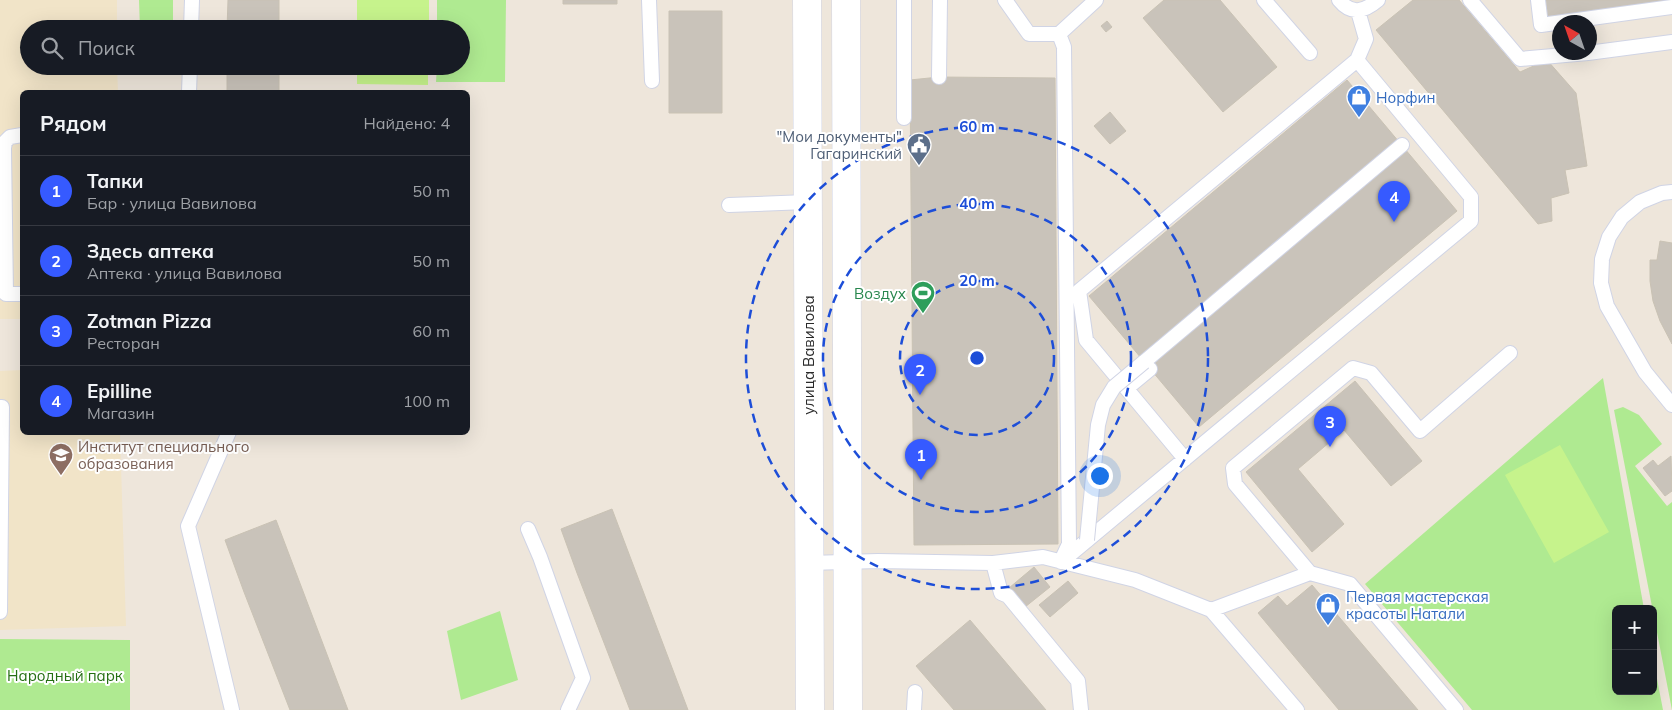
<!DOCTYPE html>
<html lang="ru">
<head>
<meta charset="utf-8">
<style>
  body { margin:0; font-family:Mulish,sans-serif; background:#20242c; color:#f1f3f6 }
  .controls { position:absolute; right:15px; bottom:15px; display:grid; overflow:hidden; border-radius:8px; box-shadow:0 5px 20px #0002 }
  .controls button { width:45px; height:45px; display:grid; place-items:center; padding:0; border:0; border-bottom:1px solid #363941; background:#171b24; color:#f1f3f6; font:25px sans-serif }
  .compass { position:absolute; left:1552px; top:15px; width:45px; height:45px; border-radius:50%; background:#171b24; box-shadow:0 5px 20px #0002; rotate:320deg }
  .you { position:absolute; left:1099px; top:475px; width:18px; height:18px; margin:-12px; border:4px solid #fff; border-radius:50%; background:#1a73e8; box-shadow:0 0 0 8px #1a73e833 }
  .badge { display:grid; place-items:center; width:32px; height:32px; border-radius:50%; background:#365aff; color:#fff; font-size:16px; font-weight:700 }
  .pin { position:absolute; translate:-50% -41px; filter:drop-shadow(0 1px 2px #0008) }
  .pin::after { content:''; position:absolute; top:26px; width:18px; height:15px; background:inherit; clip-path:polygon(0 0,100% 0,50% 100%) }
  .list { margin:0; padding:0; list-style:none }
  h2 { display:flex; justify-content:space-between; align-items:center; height:65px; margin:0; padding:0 20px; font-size:21px }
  h2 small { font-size:16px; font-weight:400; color:#9ea1a6 }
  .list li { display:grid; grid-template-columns:32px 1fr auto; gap:15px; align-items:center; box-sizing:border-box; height:70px; padding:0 20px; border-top:1px solid #363941 }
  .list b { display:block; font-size:19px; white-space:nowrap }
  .list p { margin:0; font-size:16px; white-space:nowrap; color:#9ea1a6 }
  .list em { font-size:16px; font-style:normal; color:#9ea1a6 }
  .icon { flex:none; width:28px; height:28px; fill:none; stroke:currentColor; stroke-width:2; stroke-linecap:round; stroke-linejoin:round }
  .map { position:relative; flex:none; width:1672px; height:710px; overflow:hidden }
  .search { position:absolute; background:#171b24; box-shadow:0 5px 20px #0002; left:20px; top:20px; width:450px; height:55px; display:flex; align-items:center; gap:12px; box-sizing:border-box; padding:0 18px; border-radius:28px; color:#9ea1a6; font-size:19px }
  .panel { position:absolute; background:#171b24; box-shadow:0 5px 20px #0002; left:20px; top:90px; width:450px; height:345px; border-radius:8px }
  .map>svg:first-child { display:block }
</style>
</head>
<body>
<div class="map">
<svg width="1672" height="710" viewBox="0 0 1672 710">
  <rect width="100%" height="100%" fill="#eee6db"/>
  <path fill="#f1e4c8" d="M 0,0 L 117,0 L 117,29 L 29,29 L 29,66 L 117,66 L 118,92 L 22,92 L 22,319 L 0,319 Z
    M 22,370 L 22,432 L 120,433 L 126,626 L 0,630 L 0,371 Z"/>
  <path fill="#afea91" d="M 139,0 L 173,0 L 173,29 L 140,29 Z
    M 437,0 L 506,0 L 505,82 L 436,82 L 437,66 L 461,66 L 461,29 L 437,29 Z
    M 1603,378 L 1644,609 L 1616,609 L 1616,691 L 1653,691 L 1653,658 L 1663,710 L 1472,710 L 1365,584 Z
    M 1623,407 L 1639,415 L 1662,444 L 1635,466 L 1667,506 L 1672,502 L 1672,710 L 1614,410 Z
    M 500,611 L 518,680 L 461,700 L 447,631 Z
    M 0,639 L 130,640 L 130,710 L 0,710 Z"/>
  <path fill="#c6f38c" d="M 357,0 L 429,0 L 429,29 L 357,29 Z
    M 357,66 L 428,66 L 428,85 L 357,84 Z
    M 1560,445 L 1609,532 L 1554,563 L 1505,475 Z"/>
  <path fill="#c9c3ba" stroke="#c9c2b4" d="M 228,0 L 279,0 L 279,29 L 227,29 Z
    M 563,0 L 617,0 L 617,4 L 563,4 Z
    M 1164,0 L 1220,0 L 1277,67 L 1223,112 L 1143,18 Z
    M 1413,0 L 1459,0 L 1520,72 L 1547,60 L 1576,93 L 1587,166 L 1565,170 L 1569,193 L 1551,198 L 1552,221 L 1538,224 L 1376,30 Z
    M 1546,0 L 1672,0 L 1672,1 L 1548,18 Z
    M 669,11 L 722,11 L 722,113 L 669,113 Z
    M 1107,21 L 1112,27 L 1106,32 L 1101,26 Z
    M 227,66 L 279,66 L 279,92 L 227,92 Z
    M 939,77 L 1055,78 L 1058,544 L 914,545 L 910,80 Z
    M 1347,80 L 1457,211 L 1199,427 L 1089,296 Z
    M 1110,112 L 1126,131 L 1110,144 L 1094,126 Z
    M 21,148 L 22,148 L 22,286 L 22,217 Z
    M 1660,241 L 1672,243 L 1672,344 L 1660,321 L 1653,301 L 1650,281 L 1650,260 L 1657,260 Z
    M 1355,381 L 1422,461 L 1391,486 L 1344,430 L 1298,469 L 1344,524 L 1312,552 L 1246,472 Z
    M 1671,456 L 1672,491 L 1665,496 L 1643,468 L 1653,460 L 1658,466 Z
    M 612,509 L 688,710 L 630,710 L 577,573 L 561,529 Z
    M 276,520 L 348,710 L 290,710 L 244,592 L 225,540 Z
    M 1034,567 L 1050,587 L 1025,607 L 1009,588 Z
    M 1068,581 L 1078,593 L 1050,617 L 1039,605 Z
    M 1312,585 L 1418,710 L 1339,710 L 1258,613 L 1278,596 L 1287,606 Z
    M 970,620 L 1046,710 L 954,710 L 916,666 Z"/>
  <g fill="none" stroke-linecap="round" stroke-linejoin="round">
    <defs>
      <path id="service" d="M 649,0 L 652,81
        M 1005,0 L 1029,34 L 1059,34 L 1096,0
        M 1264,0 L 1310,53
        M 1339,0 C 1351,15 1364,12 1378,0
        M 1470,0 L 1520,59 L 1588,53 L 1672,42
        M 1538,0 L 1541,25 L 1672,7
        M 191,29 L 192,0
        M 1059,34 L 1064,47 L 1069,544 L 1061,561
        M 1357,60 L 1366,39 L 1358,11
        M 939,77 L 940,0
        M 189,92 L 190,66
        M 904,118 L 904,0
        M 22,135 L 10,137 L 5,142 L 4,148 L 6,294 L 22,294
        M 1672,192 L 1662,193 L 1640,202 L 1622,217 L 1609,237 L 1602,259 L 1601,283 L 1607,306 L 1645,372 L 1672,405
        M 729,205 L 807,202
        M 1144,362 L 1402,145
        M 1127,388 L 1150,369
        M 0,407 L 2,407 L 0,612
        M 229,432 L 188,526 L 232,710
        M 528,529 L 540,557 L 583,678 L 568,710
        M 1061,562 L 1079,547 L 1471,221 L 1471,197 L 1357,60 L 1079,291 L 1086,340 L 1185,459
        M 809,563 L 878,561 L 993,563 L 1043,557 L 1135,580 L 1211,610 L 1297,710
        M 993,563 L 1001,593 L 1008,596 L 1078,681 L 1081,710
        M 1310,573 L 1235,484 L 1233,468 L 1353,368 L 1371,373 L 1420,431 L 1510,353
        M 1211,610 L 1310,573 L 1350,584 L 1456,710
        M 914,710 L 915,692"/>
      <path id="tertiary" d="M 807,0 L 810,710
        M 846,0 L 848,710"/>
    </defs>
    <use href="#service" stroke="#d0d4e5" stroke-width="16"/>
    <use href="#tertiary" stroke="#d0d4e5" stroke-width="29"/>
    <use href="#service" stroke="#fff" stroke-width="14"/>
    <use href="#tertiary" stroke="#fff" stroke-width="28"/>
    <defs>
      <path id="service-bridge" d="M 1087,540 L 1098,425 L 1103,405 L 1114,387 L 1144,362"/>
    </defs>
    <use href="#service-bridge" stroke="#d0d4e5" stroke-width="16" stroke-linecap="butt"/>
    <use href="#service-bridge" stroke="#fff" stroke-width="14"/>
  </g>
  <g fill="none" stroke="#1d4ed8" stroke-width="2.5" stroke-dasharray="9 6">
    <circle cx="977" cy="358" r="77"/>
    <circle cx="977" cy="358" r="154"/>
    <circle cx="977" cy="358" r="231"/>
  </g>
  <defs>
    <symbol id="shop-pin" viewBox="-11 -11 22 30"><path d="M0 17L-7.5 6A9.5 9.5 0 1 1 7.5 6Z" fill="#3f7fe0" stroke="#fff"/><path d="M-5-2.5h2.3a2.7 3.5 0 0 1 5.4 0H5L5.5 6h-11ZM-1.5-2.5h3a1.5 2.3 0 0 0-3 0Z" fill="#fff"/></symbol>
    <symbol id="civic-pin" viewBox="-11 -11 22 30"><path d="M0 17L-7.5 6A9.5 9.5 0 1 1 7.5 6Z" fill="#5c6f8a" stroke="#fff"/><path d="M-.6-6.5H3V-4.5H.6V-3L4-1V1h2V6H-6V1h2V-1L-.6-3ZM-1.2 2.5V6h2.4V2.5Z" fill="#fff"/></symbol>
    <symbol id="stadium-pin" viewBox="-11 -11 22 30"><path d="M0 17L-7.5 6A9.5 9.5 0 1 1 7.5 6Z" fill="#2e9e5b" stroke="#fff"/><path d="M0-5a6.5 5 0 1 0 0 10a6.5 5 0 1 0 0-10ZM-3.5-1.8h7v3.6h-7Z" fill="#fff"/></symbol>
    <symbol id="university-pin" viewBox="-11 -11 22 30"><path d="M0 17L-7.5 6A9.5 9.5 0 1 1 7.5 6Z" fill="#8d6e63" stroke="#fff"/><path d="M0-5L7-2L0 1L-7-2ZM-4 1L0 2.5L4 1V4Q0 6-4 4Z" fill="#fff"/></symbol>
  </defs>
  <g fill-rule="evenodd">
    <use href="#shop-pin" x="1345" y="83" width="28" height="38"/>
    <use href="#civic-pin" x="905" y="131" width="28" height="38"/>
    <use href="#stadium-pin" x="909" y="279" width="28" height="38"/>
    <use href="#university-pin" x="47" y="441" width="28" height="38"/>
    <use href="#shop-pin" x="1314" y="591" width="28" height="38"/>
  </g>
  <g text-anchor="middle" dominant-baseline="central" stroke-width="4" stroke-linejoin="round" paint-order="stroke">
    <g font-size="15" fill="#366cbe" stroke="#fff" text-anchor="start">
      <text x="1376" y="97">Норфин</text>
      <text x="1346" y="596">Первая мастерская<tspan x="1346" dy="17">красоты Натали</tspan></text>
    </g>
    <g font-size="15" fill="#4e5e75" stroke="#fff" text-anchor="end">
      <text x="902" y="136">"Мои документы"<tspan x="902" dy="17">Гагаринский</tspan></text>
    </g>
    <g font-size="15" fill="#27864d" stroke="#fff" text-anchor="end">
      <text x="906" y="293">Воздух</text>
    </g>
    <g font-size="15" fill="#2a2a2a" stroke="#fff">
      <text transform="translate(808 355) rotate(-90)">улица Вавилова</text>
    </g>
    <g font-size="15" fill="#785e54" stroke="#fff" text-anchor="start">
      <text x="78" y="446">Институт специального<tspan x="78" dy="17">образования</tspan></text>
    </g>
    <g font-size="15" fill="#256f13" stroke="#fff">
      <text x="65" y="675">Народный парк</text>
    </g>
  </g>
  <circle cx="977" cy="358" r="8" fill="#1d4ed8" stroke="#fff" stroke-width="2.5"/>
  <g font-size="15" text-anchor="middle" font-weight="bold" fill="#1d4ed8" stroke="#fff" stroke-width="4" stroke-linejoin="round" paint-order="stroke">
    <text x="977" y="132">60 m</text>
    <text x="977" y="209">40 m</text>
    <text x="977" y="286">20 m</text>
  </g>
</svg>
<div class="controls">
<button>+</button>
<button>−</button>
</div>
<svg class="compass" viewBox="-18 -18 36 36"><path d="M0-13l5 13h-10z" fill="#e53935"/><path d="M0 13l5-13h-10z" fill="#9ea1a6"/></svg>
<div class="you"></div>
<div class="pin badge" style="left:921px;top:480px">1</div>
<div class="pin badge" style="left:920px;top:395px">2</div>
<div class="pin badge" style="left:1330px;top:447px">3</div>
<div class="pin badge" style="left:1394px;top:222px">4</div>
<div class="search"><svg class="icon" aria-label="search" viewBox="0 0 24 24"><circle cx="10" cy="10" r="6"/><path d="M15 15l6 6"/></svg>Поиск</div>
<section class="panel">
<h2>Рядом<small>Найдено: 4</small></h2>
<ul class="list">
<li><span class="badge">1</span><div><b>Тапки</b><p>Бар · улица Вавилова</p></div><em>50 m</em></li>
<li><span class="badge">2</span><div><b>Здесь аптека</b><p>Аптека · улица Вавилова</p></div><em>50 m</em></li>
<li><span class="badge">3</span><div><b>Zotman Pizza</b><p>Ресторан</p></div><em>60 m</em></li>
<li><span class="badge">4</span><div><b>Epilline</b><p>Магазин</p></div><em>100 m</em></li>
</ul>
</section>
</div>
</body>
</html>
